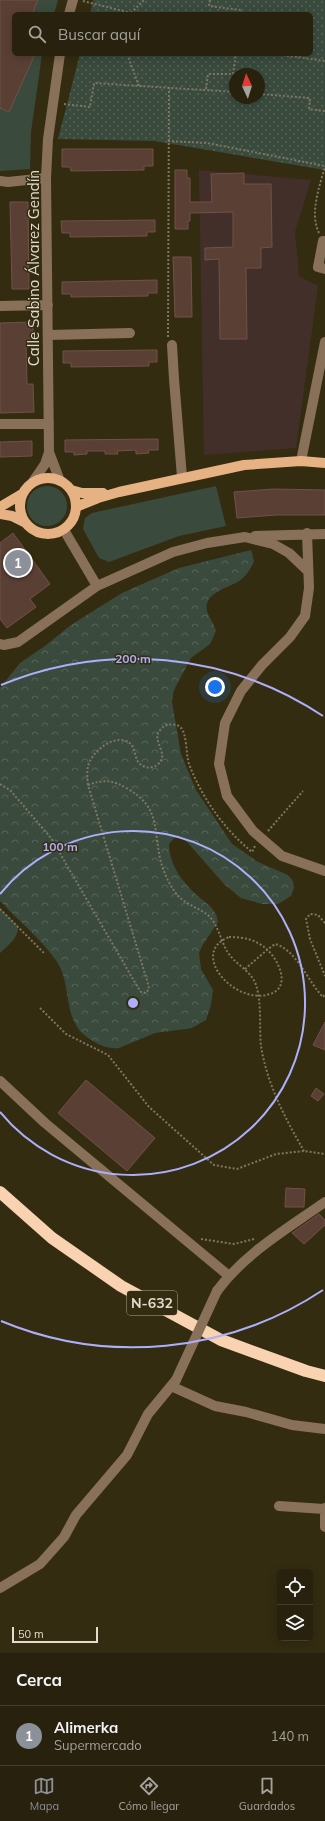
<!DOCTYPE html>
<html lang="es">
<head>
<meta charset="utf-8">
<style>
  body { margin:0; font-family:Mulish,sans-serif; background:#332e1b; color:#f1f3f6 }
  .controls { position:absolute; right:12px; bottom:12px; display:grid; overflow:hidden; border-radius:6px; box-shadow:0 2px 10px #0003 }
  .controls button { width:36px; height:36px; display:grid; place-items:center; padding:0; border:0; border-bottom:1px solid #433e2e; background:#27210d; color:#f1f3f6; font:20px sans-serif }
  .compass { position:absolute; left:229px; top:68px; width:36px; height:36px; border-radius:50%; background:#27210d; box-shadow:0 2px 10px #0003; rotate:356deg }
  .scale { position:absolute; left:12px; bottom:10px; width:86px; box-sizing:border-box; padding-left:4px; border:2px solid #e1dccc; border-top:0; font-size:11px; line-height:14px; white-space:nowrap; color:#e1dccc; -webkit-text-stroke:3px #342c11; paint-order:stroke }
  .you { position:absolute; left:215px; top:687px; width:14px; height:14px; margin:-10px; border:3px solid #fff; border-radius:50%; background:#1a73e8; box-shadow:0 0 0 6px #1a73e833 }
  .badge { display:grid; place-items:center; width:26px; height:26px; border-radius:50%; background:#8c9099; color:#fff; font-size:13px; font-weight:700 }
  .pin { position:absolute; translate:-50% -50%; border:2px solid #fff; box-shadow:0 1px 4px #0006 }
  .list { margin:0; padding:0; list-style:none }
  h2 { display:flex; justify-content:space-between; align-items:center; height:52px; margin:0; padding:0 16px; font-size:17px }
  h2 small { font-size:13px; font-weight:400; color:#a4a39d }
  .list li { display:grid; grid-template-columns:26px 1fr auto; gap:12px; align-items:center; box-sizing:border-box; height:60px; padding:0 16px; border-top:1px solid #433e2e }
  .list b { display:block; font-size:15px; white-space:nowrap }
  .list p { margin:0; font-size:13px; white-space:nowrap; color:#a4a39d }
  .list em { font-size:13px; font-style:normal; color:#a4a39d }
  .icon { flex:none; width:22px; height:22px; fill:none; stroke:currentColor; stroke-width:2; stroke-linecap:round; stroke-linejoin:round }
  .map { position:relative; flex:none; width:325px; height:1653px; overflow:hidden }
  .search { position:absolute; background:#27210d; box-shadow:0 2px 10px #0003; left:12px; right:12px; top:12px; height:44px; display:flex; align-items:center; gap:10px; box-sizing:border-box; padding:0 14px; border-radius:6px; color:#a4a39d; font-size:15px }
  .sheet { height:112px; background:#27210d }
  nav { display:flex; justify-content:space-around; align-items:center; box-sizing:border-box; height:56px; border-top:1px solid #433e2e; background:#27210d; font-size:11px; color:#a4a39d }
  nav a { display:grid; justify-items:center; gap:2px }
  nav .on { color:#8c9099 }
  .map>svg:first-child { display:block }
</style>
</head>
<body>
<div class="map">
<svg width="325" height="1653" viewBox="0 0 325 1653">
  <defs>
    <pattern id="forest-crowns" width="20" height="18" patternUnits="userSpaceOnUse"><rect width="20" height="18" fill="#3a4b3e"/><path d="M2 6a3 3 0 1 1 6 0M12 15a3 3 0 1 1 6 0" fill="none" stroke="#566459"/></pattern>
    <pattern id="park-dots" width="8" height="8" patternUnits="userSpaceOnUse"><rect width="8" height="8" fill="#3a4b3e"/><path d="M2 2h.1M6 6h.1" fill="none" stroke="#566459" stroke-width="1.8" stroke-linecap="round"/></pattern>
  </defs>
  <rect width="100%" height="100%" fill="#342c11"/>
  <path fill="#422f2a" d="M 199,170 L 311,180 L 295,232 L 299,276 L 318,286 L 296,448 L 204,455 Z"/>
  <path fill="#3a4b3e" d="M 0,0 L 58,0 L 54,14 L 14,14 L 14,54 L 42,54 L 31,132 L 30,169 L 0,171 Z
    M27 506a20 20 0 1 1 40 0a20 20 0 1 1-40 0Z
    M 216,486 L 226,526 L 179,536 L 109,562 L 99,558 L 83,529 L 85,518 L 92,513 Z
    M 0,909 L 18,926 C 19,938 8,945 0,953 Z"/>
  <path fill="url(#forest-crowns)" d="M 251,550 L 254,561 C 251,569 246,576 239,581 C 228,588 203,593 207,611 C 209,618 214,623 216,631 L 210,644 L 191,658 L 176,686 L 173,693 L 172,702 L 181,754 L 196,790 L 232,844 L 258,862 L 288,875 L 293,881 L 294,888 L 291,896 L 278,904 L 262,904 L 241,898 L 224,884 L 188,843 L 182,838 L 174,838 L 169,844 C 169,866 184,884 200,898 C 209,905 217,911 218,922 L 202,946 L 199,953 L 201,969 L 213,990 L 211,1005 L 206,1020 L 192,1028 L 155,1033 L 119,1048 C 110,1049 101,1046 93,1041 C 59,1023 75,985 55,959 C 40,938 18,920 0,901 L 0,688 L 20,663 L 45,646 L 71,625 L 122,593 L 179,568 Z"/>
  <path fill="url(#park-dots)" fill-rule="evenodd" d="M 93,0 L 325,0 L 325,170 L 155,141 L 58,139 L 80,54 L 311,54 L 311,14 L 90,14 ZM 235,74 L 259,74 L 259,98 L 235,98 Z"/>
  <path fill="#5a3f34" stroke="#705246" d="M 0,0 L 38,0 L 32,14 L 14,14 L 14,54 L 35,54 L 9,112 L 0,108 Z
    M 62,149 L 153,149 L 153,166 L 144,166 L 144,170 L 71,171 L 70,167 L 62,167 Z
    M 175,170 L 187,170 L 187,178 L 190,178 L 190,202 L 212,202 L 211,174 L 244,173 L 244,184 L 271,184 L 272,247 L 261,248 L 261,268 L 246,268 L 247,339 L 220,339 L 219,259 L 205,260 L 205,248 L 233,247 L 233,212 L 190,213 L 190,221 L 188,221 L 188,229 L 175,229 Z
    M 10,202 L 28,202 L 29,289 L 12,289 Z
    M 155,220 L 155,232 L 147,232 L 147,236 L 70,237 L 70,233 L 62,233 L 61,221 Z
    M 173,257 L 191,257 L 192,317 L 175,317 Z
    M 157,280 L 157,293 L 148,293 L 148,296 L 71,297 L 71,294 L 62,294 L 62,282 Z
    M 33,322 L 33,340 L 26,340 L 27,384 L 33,384 L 34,412 L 0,413 L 0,323 Z
    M 157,350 L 157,362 L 149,362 L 149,366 L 71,367 L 71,363 L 63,363 L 63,351 Z
    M 158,439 L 158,450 L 148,450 L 149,453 L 136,454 L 136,450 L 117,451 L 118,454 L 105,454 L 105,451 L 87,451 L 87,454 L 74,455 L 74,452 L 65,452 L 65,440 Z
    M 32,441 L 32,456 L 0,457 L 0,442 Z
    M 274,489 L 325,490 L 325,515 L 276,515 L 237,518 L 234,492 Z
    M 13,533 L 50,584 L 30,599 L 36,607 L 7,628 L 0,619 L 0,543 Z
    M 325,1022 L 325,1050 L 313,1045 Z
    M 86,1080 L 155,1138 L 127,1171 L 58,1113 Z
    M 316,1088 L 324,1094 L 318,1101 L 311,1096 Z
    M 286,1188 L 305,1189 L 304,1207 L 285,1207 Z
    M 319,1214 L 325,1220 L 325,1225 L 304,1244 L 292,1233 Z"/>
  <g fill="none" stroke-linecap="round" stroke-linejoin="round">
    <path stroke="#7e7761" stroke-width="2" stroke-dasharray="2 2" stroke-linecap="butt" d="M 210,0 L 209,6 L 241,10 L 241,14
      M 83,1 L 131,13
      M 131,13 L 144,0
      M 127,54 L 139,86
      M 275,54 L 325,61
      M 206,89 L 208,74 L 233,74 L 236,54
      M 259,94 L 310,98 L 309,109 L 325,111
      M 64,104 L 90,107 L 94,83 L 235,92
      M 168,141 L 207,143 L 325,166
      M 319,233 C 309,213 320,186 325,166
      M 168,337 L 169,87
      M 0,784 L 10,790 L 51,838 L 137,986 L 141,992 L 146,993 L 149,989 L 148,984 L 88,785 C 104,779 113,780 128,789 C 157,806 154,823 159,853 C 161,866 167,881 175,892 C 183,904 198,907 209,916 C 218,925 221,941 227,951 C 234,964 251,970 256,985 C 262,1003 259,1027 261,1046 C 267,1084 285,1118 304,1151
      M 88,785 C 87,778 87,772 88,766 C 92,752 111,736 126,741 C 138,745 132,761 143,766 C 147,768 153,768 157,765 C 170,755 154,744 158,733 C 159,731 162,728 164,726 C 169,724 177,723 181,728 C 187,734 186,755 189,764 C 202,798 224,829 252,852 L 255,846
      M 268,831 L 303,791
      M 0,909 L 44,953
      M 325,923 L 318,915 L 310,914 L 306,919 L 310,939 L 325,976
      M 229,937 C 242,937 254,939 264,947 C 277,956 293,987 270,994 C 235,1006 188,953 229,937 Z
      M 245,969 L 267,950 L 275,944 C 297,950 308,982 323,997 L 325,994
      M 40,1008 L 66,1034 L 108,1055 L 149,1107 L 214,1165 L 237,1169 L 276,1154 L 304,1151 L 325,1154
      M 201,1239 L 234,1244 L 254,1239"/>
    <path stroke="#897059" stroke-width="10" d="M 69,14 L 73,0
      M 0,181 L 8,182 L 46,178
      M 325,241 L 323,241 L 318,267 L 325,269
      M 0,306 L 48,305
      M 49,335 L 130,333
      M 172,345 L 174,379 L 182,477
      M 0,424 L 49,424
      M 301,461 L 325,342
      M 60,481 L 49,452 L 46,178 L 48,139 L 60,54
      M 32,483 L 45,464 L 49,452
      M 64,530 L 97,586
      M 307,533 L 309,588 L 305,616 L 290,637 L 262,665 L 241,691 L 225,723 L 219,764 L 227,796 L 253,831 L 282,856 L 325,871
      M 255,536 L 325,534
      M 0,644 L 4,645 L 18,642 L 97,586 L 173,552 L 207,543 L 245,537 L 273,544 L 289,553 L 308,571
      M 0,1081 L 45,1123 L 229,1276
      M 217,1291 C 245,1253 287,1229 325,1202
      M 171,1386 L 215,1406 L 246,1412 L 292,1425 L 325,1429
      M 279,1506 L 324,1509
      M 325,1527 L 325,1508
      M 0,1588 L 40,1564 L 64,1537 L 76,1515 L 127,1455 L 148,1414 L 176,1380"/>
    <path stroke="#e6b283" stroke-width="10" d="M20 506a28 28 0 1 1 56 0a28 28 0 1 1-56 0Z
      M 71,490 L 82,493 L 103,493
      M 0,507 L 22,494
      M 76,507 L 98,498 L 119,492 L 244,465 L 301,461 L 325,463
      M 0,514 L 12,516 L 24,522"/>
    <path stroke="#f8d2b1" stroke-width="12" d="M 0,1192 L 52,1238 L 121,1286 L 221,1340 L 306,1371 L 325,1376"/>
    <path stroke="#897059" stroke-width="10" d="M 176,1380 L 217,1291"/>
  </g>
  <g fill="none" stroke="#adaffb" stroke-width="2">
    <path d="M0 894A172 172 0 1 1 0 1112"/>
    <path d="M323 1290A344 344 0 0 1 1 1321M1 685A344 344 0 0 1 323 716"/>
  </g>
  <g text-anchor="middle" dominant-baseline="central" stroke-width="3" stroke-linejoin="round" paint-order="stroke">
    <rect fill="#342c11" stroke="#ada794" stroke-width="1" x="127" y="1291" width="50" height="24" rx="3"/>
    <g font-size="14" font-weight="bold" fill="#e1dccc">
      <text x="152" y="1303">N-632</text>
    </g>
    <g font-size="15" fill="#e1dccc" stroke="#342c11">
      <text transform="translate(33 268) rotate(-90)">Calle Sabino Álvarez Gendín</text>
    </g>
  </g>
  <circle cx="133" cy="1003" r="6" fill="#adaffb" stroke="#342c11" stroke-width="2"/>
  <g font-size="12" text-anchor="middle" font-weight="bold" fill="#adaffb" stroke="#342c11" stroke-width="3" stroke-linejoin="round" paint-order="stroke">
    <text x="133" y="663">200 m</text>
    <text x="60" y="851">100 m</text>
  </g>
</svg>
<div class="controls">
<button><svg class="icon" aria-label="locate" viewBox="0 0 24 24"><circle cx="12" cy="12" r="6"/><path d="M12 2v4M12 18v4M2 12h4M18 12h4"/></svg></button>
<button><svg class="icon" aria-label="layers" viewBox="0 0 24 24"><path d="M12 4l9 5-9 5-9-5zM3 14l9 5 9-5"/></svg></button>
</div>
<svg class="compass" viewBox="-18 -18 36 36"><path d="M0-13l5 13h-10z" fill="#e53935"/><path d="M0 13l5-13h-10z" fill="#a4a39d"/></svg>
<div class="scale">50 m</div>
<div class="you"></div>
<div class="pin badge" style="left:18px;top:563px">1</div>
<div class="search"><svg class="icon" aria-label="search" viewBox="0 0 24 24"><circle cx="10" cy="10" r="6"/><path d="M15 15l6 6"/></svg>Buscar aquí</div>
</div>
<section class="sheet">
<h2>Cerca<small></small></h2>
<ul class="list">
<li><span class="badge">1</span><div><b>Alimerka</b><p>Supermercado</p></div><em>140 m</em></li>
</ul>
</section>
<nav>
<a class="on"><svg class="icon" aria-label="map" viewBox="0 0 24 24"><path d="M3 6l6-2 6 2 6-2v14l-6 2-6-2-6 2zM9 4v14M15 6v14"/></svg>Mapa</a>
<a><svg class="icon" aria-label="directions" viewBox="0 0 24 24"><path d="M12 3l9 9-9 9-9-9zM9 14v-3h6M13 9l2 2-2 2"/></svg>Cómo llegar</a>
<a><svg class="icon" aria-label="saved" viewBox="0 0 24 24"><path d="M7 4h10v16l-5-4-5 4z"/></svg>Guardados</a>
</nav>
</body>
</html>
